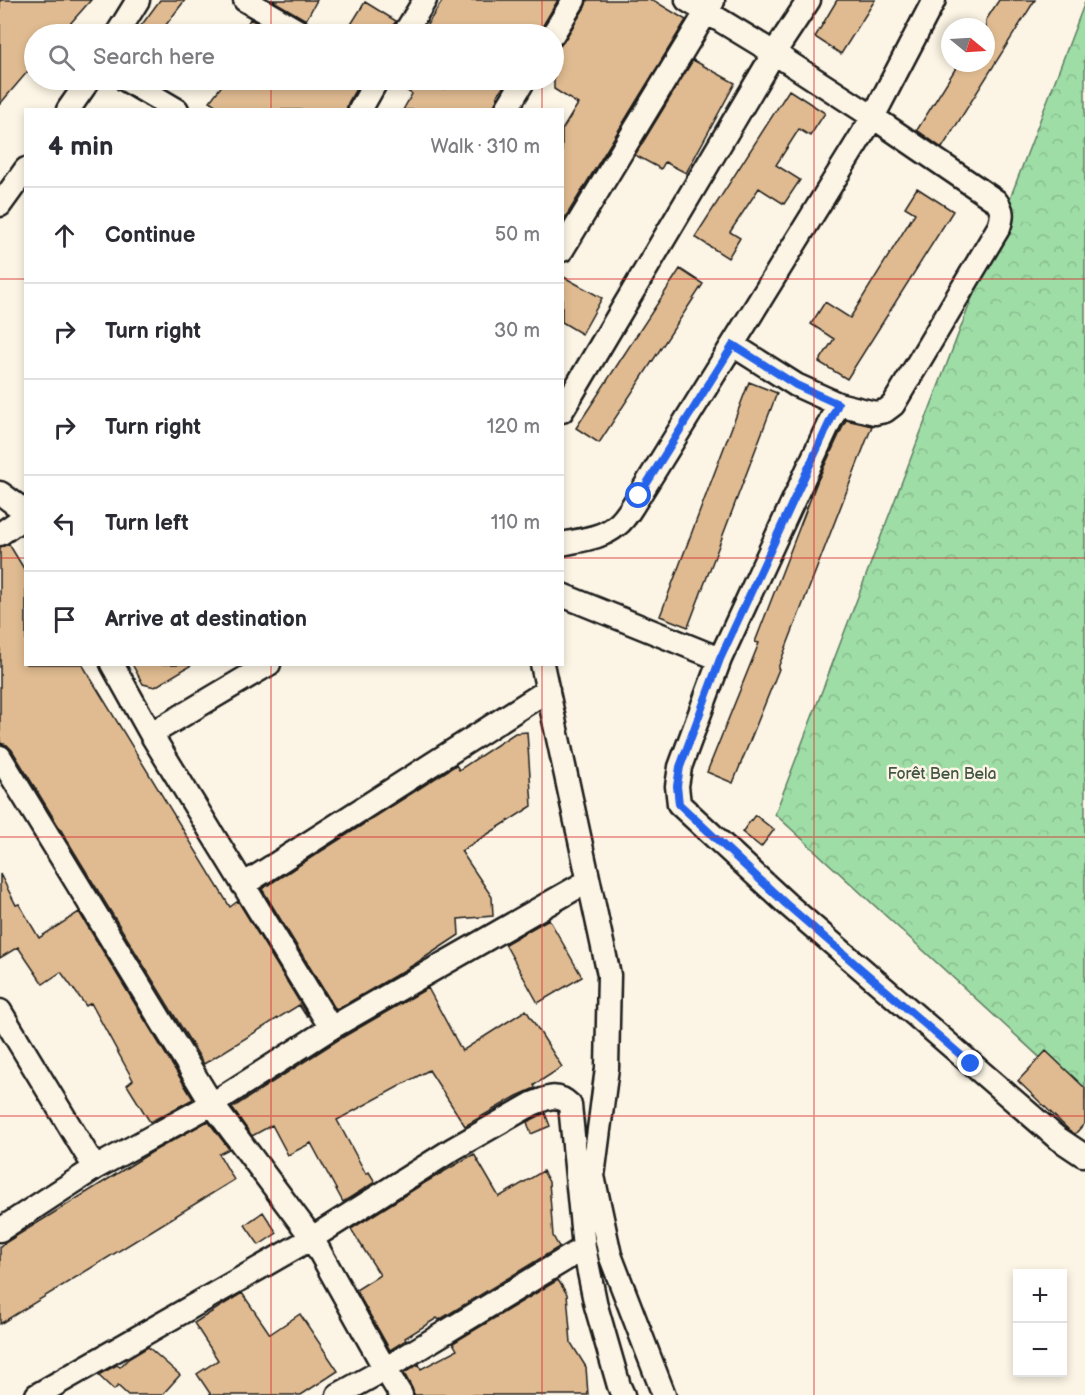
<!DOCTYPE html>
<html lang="en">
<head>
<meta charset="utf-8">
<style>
  body { margin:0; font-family:"Balsamiq Sans",sans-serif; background:#f7f7f7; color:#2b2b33 }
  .controls { position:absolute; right:18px; bottom:18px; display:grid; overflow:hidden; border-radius:0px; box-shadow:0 3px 9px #0003 }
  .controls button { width:54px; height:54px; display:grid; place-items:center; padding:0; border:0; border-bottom:2px solid #e1e1e2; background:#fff; color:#2b2b33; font:30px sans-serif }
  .compass { position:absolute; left:941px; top:18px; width:54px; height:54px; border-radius:50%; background:#fff; box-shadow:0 3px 9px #0003; rotate:108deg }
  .stop { position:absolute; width:18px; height:18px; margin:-14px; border:4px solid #2563eb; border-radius:50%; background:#fff }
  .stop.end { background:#2563eb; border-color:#fff; box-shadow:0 2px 6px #0008 }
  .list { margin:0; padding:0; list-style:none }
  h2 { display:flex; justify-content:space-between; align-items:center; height:78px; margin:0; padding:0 24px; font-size:26px }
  h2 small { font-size:20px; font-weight:400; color:#7c7c81 }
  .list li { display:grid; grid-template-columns:39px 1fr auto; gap:18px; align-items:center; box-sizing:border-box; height:96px; padding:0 24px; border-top:2px solid #e1e1e2 }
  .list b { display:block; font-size:22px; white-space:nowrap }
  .list em { font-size:20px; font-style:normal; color:#7c7c81 }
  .icon { flex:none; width:33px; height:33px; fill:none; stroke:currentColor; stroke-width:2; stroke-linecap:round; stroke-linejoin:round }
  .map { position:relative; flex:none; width:1085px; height:1395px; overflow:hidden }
  .search { position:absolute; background:#fff; box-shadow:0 3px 9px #0003; left:24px; top:24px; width:540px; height:66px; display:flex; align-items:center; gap:15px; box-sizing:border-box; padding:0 21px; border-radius:33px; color:#7c7c81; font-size:22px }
  .panel { position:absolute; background:#fff; box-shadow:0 3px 9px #0003; left:24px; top:108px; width:540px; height:558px; border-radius:0px }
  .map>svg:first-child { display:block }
</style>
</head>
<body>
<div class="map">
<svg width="1085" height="1395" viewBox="0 0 1085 1395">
  <defs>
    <pattern id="forest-crowns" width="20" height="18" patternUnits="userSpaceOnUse" patternTransform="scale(1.5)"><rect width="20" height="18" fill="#9edda6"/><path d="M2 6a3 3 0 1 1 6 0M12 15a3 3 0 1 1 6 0" fill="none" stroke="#88bd8e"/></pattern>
  </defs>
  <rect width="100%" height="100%" fill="#fcf5e5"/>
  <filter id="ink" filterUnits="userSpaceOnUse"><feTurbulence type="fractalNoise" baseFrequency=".0167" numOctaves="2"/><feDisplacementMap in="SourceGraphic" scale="12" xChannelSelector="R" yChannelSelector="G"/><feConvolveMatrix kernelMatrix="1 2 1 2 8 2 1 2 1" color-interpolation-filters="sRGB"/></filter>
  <g filter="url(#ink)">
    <path fill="url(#forest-crowns)" stroke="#5d7c61" stroke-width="1.5" d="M 1085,2 L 1085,1099 L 775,814 Z"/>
    <path fill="#e0bb91" stroke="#1c1c1c" stroke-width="1.5" d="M 0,0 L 91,0 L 61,34 L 34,34 L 34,64 L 0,104 Z
      M 160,0 L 185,0 L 159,34 L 135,34 Z
      M 272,0 L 317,0 L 306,20 Z
      M 443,0 L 558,0 L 542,27 L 540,34 L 421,34 Z
      M 587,0 L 653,0 L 686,20 L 562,223 L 562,130 L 578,104 L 554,89 L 554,47 L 560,46 L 564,41 L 585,7 Z
      M 837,0 L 875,0 L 841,54 L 815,37 Z
      M 999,0 L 1035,0 L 942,148 L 917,130 L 959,63 L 986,63 L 986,20 Z
      M 365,2 L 396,21 L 392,27 L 391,34 L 345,34 Z
      M 250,19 L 277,34 L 242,34 Z
      M 693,60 L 735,83 L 686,173 L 665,162 L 661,169 L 635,155 Z
      M 226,80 L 350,80 L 358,85 L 348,103 L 346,110 L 222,110 L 210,101 Z
      M 390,80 L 429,80 L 444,89 L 450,80 L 508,80 L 497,96 L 498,97 L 493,110 L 403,110 L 412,94 Z
      M 789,90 L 825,113 L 810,136 L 799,129 L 776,165 L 800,180 L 784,204 L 759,188 L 730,232 L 740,238 L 728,258 L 695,237 Z
      M 917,188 L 953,211 L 847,379 L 819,362 L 834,339 L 811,324 L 825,302 L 850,318 L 915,213 L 905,207 Z
      M 680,269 L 703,284 L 599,443 L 576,428 Z
      M 562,276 L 602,298 L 582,334 L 562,322 Z
      M 749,382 L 777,393 L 688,627 L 660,616 Z
      M 846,420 L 872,426 L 778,668 L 779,669 L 733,783 L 707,772 L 759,643 L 755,642 L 817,482 Z
      M 9,544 L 26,572 L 26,664 L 82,664 L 230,907 L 238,901 L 308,1016 L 306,1016 L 299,1005 L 204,1064 L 12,750 L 7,745 L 0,743 L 0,547 Z
      M 132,664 L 193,664 L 155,687 L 143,684 Z
      M 527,732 L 532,806 L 461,851 L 492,897 L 493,916 L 458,919 L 459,935 L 415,964 L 336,1010 L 262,889 L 456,765 L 459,770 L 515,733 Z
      M 755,815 L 774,830 L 761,847 L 742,832 Z
      M 0,874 L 16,905 L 19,904 L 39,938 L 79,912 L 193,1099 L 150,1122 L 127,1085 L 133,1080 L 91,1003 L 86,1006 L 61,972 L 43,984 L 18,947 L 0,958 Z
      M 549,919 L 582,977 L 538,1003 L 505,944 Z
      M 428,988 L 462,1051 L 526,1010 L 562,1067 L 534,1085 L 535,1088 L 517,1096 L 465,1126 L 429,1070 L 337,1120 L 366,1174 L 369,1172 L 375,1182 L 343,1202 L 311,1143 L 288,1155 L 272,1125 L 252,1136 L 232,1108 L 338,1040 Z
      M 1046,1051 L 1085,1088 L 1085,1123 L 1075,1134 L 1069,1130 L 1018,1081 Z
      M 545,1113 L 550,1126 L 531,1134 L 527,1122 Z
      M 208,1121 L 229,1149 L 219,1154 L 234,1180 L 0,1324 L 0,1246 L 152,1152 Z
      M 474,1154 L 499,1197 L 543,1171 L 549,1182 L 553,1236 L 559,1247 L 439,1320 L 437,1318 L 405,1338 L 406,1340 L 390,1350 L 356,1290 L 380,1275 L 351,1229 L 426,1182 Z
      M 263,1212 L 277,1233 L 259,1245 L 245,1225 Z
      M 558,1280 L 567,1294 L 571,1343 L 586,1367 L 588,1395 L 414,1395 L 412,1388 L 404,1373 L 419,1364 L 421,1369 L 457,1350 L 453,1343 Z
      M 242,1293 L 270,1334 L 300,1314 L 338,1371 L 301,1395 L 211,1395 L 197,1374 L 218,1360 L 194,1323 Z
      M 148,1347 L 180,1375 L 162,1395 L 128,1395 L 118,1386 L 114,1390 L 98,1375 L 117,1365 L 120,1367 L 128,1359 Z"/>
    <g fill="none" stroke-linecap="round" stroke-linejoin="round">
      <defs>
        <path id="street" d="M 245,0 L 303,34
          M 687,0 L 774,53 L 873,117 L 996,201 C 1003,210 1003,216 999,227 L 893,405 L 885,411 L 875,413 L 838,404 L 796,385 L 733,345
          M 117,34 L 138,0
          M 404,34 L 425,0
          M 553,34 L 574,0
          M 126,80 L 177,110
          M 68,110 L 89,80
          M 360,110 L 377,80
          M 506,110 L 524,80
          M 0,205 L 26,169
          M 562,250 L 713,1
          M 838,404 L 720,659 L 680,767 L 677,786 L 679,804 L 787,904 L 1056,1137 L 1083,1155
          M 562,411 L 774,53 L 809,0
          M 0,493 L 26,512
          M 0,534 L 26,516
          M 562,544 C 580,540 602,538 616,526 C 626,519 632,506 639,496 L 873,117 L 934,0
          M 562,595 L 720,659
          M 112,664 L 151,734 L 331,1028
          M 542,664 L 609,975 L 607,1068 L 593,1176 L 610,1255 L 664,1395
          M 151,734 L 269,664
          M 0,757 L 212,1104 L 312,1238 L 385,1369 L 401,1395
          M 243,885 L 548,690
          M 0,1011 L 95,1168
          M 0,1230 L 95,1168 L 212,1104 L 331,1028 L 588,881
          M 37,1395 L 312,1238 L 453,1149 L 532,1104 C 547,1098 557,1092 570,1105 L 584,1248 L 596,1306 L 619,1386 L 623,1395
          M 338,1395 L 385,1369 L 584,1248"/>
      </defs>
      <use href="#street" stroke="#1c1c1c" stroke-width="27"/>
      <use href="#street" stroke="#fcf5e5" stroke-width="22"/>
    </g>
  </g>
  <g fill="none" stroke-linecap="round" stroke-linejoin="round" filter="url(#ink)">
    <path stroke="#2563eb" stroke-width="8" d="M 639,496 L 733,345 L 796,385 L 838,404 L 720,659 L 680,767 L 677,786 L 679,804 L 786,904 L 971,1064"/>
  </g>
  <path fill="none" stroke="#d62828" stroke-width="1.5" stroke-opacity="0.55" d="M 271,0 L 271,34M 542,0 L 542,34M 814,0 L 814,1395M 271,80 L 271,110M 542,80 L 542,110M 0,279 L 26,279M 562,279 L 1085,279M 0,558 L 26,558M 562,558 L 1085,558M 271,664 L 271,1395M 542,664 L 542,1395M 0,837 L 1085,837M 0,1116 L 1085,1116"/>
  <g text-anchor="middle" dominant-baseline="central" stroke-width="5" stroke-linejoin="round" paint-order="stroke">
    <g font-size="16" fill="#435645" stroke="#fcf5e5">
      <text x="942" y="774">Forêt Ben Bela</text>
    </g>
  </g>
</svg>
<div class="controls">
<button>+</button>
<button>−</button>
</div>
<svg class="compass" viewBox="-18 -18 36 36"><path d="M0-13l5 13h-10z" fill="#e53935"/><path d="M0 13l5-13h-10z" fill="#7c7c81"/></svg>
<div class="stop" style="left:639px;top:496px"></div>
<div class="stop end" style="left:971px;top:1064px"></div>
<div class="search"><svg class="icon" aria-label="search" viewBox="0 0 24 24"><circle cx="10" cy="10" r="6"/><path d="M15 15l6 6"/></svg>Search here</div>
<section class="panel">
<h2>4 min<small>Walk · 310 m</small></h2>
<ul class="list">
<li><svg class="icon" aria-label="ahead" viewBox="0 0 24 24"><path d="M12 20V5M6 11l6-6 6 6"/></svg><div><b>Continue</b></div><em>50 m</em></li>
<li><svg class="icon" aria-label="right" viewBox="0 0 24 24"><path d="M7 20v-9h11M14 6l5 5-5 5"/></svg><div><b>Turn right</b></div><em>30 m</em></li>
<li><svg class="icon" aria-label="right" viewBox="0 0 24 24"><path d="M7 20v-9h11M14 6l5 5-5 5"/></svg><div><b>Turn right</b></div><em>120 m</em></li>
<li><svg class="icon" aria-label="left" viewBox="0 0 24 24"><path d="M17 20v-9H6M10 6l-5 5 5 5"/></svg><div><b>Turn left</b></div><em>110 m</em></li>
<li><svg class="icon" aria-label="arrive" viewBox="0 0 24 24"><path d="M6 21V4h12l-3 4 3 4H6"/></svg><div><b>Arrive at destination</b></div></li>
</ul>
</section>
</div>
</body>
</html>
